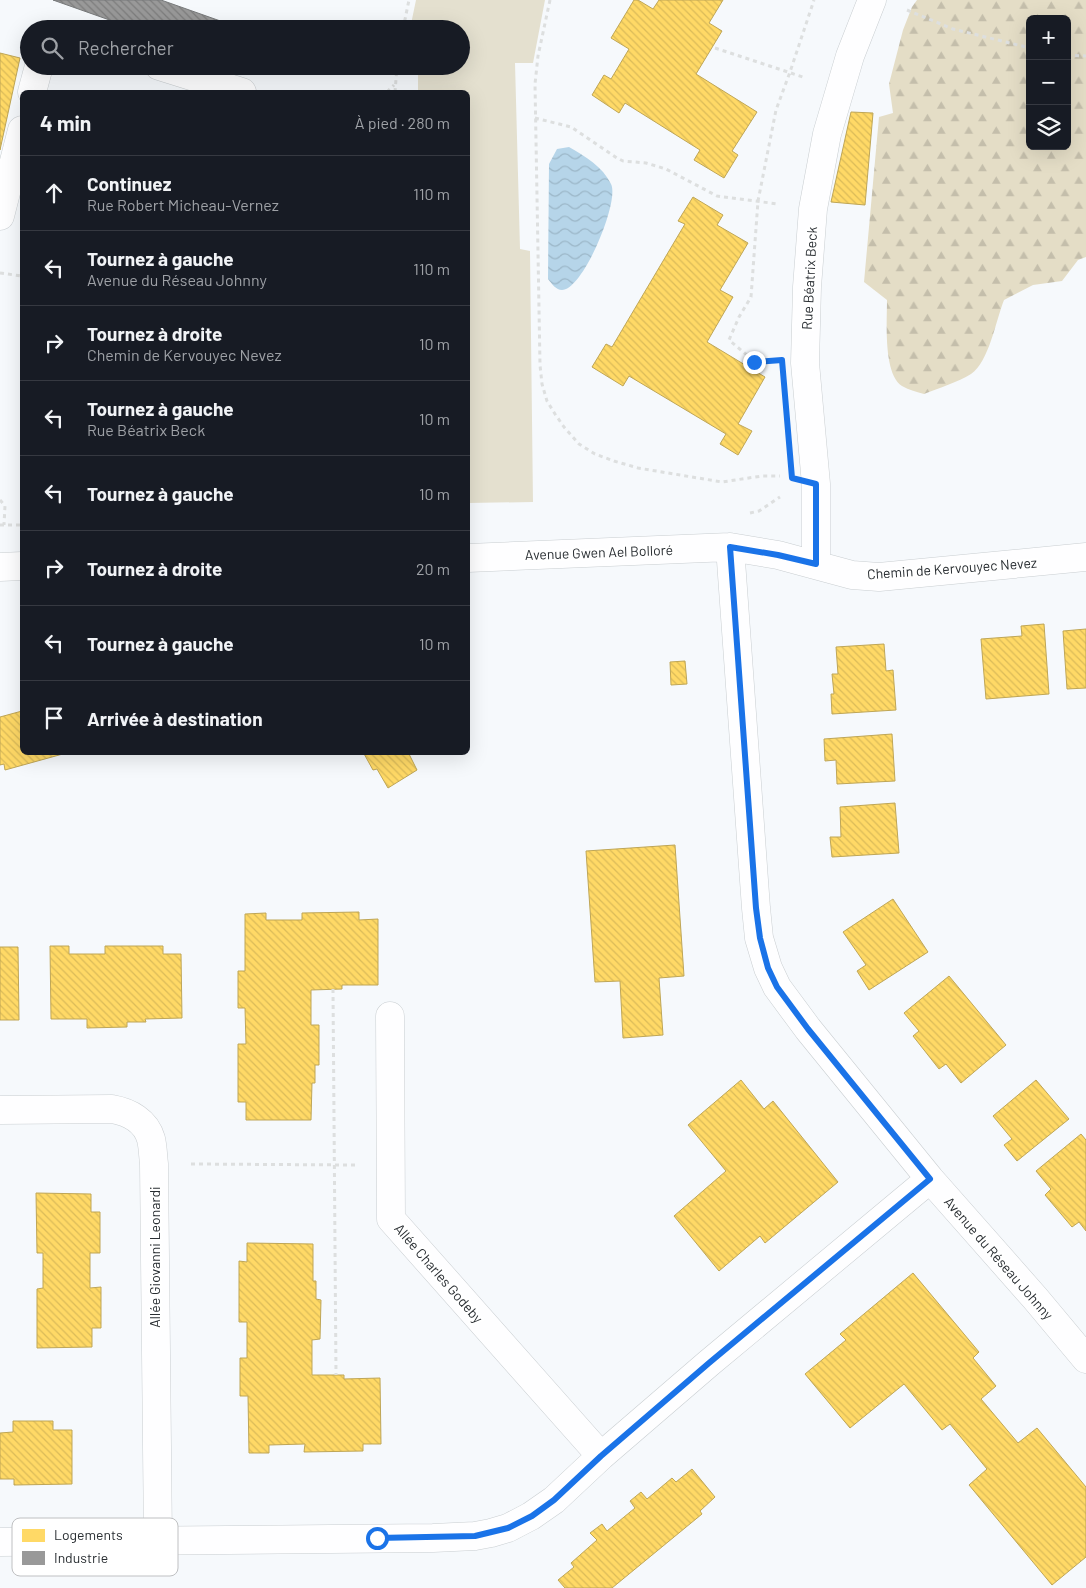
<!DOCTYPE html>
<html lang="fr">
<head>
<meta charset="utf-8">
<style>
  body { margin:0; font-family:Barlow,sans-serif; background:#20242c; color:#f1f3f6 }
  .controls { position:absolute; right:15px; top:15px; display:grid; overflow:hidden; border-radius:8px; box-shadow:0 5px 20px #0002 }
  .controls button { width:45px; height:45px; display:grid; place-items:center; padding:0; border:0; border-bottom:1px solid #363941; background:#171b24; color:#f1f3f6; font:25px sans-serif }
  .stop { position:absolute; width:15px; height:15px; margin:-11px; border:4px solid #1a73e8; border-radius:50%; background:#fff }
  .stop.end { background:#1a73e8; border-color:#fff; box-shadow:0 1px 5px #0008 }
  .list { margin:0; padding:0; list-style:none }
  h2 { display:flex; justify-content:space-between; align-items:center; height:65px; margin:0; padding:0 20px; font-size:21px }
  h2 small { font-size:16px; font-weight:400; color:#9ea1a6 }
  .list li { display:grid; grid-template-columns:32px 1fr auto; gap:15px; align-items:center; box-sizing:border-box; height:75px; padding:0 20px; border-top:1px solid #363941 }
  .list b { display:block; font-size:19px; white-space:nowrap }
  .list p { margin:0; font-size:16px; white-space:nowrap; color:#9ea1a6 }
  .list em { font-size:16px; font-style:normal; color:#9ea1a6 }
  .icon { flex:none; width:28px; height:28px; fill:none; stroke:currentColor; stroke-width:2; stroke-linecap:round; stroke-linejoin:round }
  .map { position:relative; flex:none; width:1086px; height:1588px; overflow:hidden }
  .search { position:absolute; background:#171b24; box-shadow:0 5px 20px #0002; left:20px; top:20px; width:450px; height:55px; display:flex; align-items:center; gap:12px; box-sizing:border-box; padding:0 18px; border-radius:28px; color:#9ea1a6; font-size:19px }
  .panel { position:absolute; background:#171b24; box-shadow:0 5px 20px #0002; left:20px; top:90px; width:450px; height:665px; border-radius:8px }
  .map>svg:first-child { display:block }
</style>
</head>
<body>
<div class="map">
<svg width="1086" height="1588" viewBox="0 0 1086 1588">
  <defs>
    <pattern id="forest-firs" width="22" height="20" patternUnits="userSpaceOnUse" patternTransform="scale(1.25)"><rect width="22" height="20" fill="#e4ddc6"/><path d="M5 1l3.5 6h-7zM16 11l3.5 6h-7z" fill="#c4beab"/></pattern>
    <pattern id="water-waves" width="16" height="10" patternUnits="userSpaceOnUse" patternTransform="scale(1.25)"><rect width="16" height="10" fill="#b6d5e9"/><path d="M0 5q4-4 8 0t8 0" fill="none" stroke="#9cb7c8"/></pattern>
    <pattern id="homes-back-hatch" width="6" height="6" patternUnits="userSpaceOnUse" patternTransform="scale(1.25)"><rect width="6" height="6" fill="#ffd966"/><path d="M-1 5l2 2M0 0l6 6M5-1l2 2" fill="none" stroke="#dbbb59"/></pattern>
    <pattern id="industry-back-hatch" width="6" height="6" patternUnits="userSpaceOnUse" patternTransform="scale(1.25)"><rect width="6" height="6" fill="#999"/><path d="M-1 5l2 2M0 0l6 6M5-1l2 2" fill="none" stroke="#7d7d7d"/></pattern>
  </defs>
  <rect width="100%" height="100%" fill="#f6f9fc"/>
  <path fill="url(#forest-firs)" fill-rule="evenodd" d="M 917,0 L 1086,0 L 1086,257 L 1078,260 L 1062,281 L 1033,285 L 1004,300 C 996,320 989,362 971,374 C 958,382 939,388 924,394 C 917,392 909,390 902,386 C 883,374 887,321 887,300 L 864,282 L 879,117 L 893,113 L 889,84 L 903,30 L 912,7 ZM 1030,19 L 1067,19 L 1067,146 L 1030,146 Z"/>
  <path fill="#e4e0cf" d="M 416,0 L 545,0 L 533,63 L 515,63 L 520,249 L 530,251 L 533,502 L 468,503 L 468,92 L 418,92 L 418,68 L 403,68 L 404,66 L 461,66 L 461,29 L 410,29 Z"/>
  <path fill="url(#water-waves)" d="M 569,147 C 585,156 603,167 611,184 C 620,201 583,290 562,290 C 556,290 552,284 548,279 L 549,164 L 557,149 Z"/>
  <path fill="url(#homes-back-hatch)" stroke="#bfa656" d="M 634,0 L 638,0 L 653,9 L 659,0 L 723,0 L 709,23 L 722,31 L 696,74 L 757,112 L 732,151 L 738,155 L 724,178 L 694,160 L 700,150 L 625,103 L 619,113 L 592,95 L 604,75 L 611,79 L 629,49 L 611,38 Z
    M 0,53 L 20,58 L 0,150 Z
    M 851,112 L 873,113 L 865,205 L 831,202 Z
    M 693,197 L 723,215 L 717,225 L 748,243 L 720,290 L 733,297 L 707,342 L 765,377 L 738,424 L 752,431 L 738,455 L 720,444 L 726,434 L 629,376 L 623,386 L 592,367 L 606,344 L 612,347 L 685,224 L 678,221 Z
    M 1044,624 L 1049,694 L 986,699 L 981,639 L 1022,636 L 1021,626 Z
    M 1086,629 L 1086,688 L 1067,689 L 1063,631 Z
    M 884,644 L 886,671 L 893,670 L 896,710 L 832,714 L 831,694 L 834,694 L 832,674 L 838,674 L 836,647 Z
    M 685,661 L 687,684 L 671,685 L 670,662 Z
    M 22,711 L 22,752 L 70,752 L 5,770 L 4,764 L 0,765 L 0,717 Z
    M 892,734 L 895,781 L 837,784 L 836,760 L 825,761 L 824,739 Z
    M 363,752 L 408,752 L 417,770 L 388,788 L 377,769 L 373,770 Z
    M 895,803 L 899,853 L 832,857 L 830,837 L 841,837 L 840,807 Z
    M 675,845 L 684,976 L 659,978 L 663,1035 L 623,1038 L 620,981 L 595,982 L 586,851 Z
    M 893,899 L 928,952 L 869,990 L 857,971 L 866,965 L 843,932 Z
    M 359,912 L 359,920 L 378,919 L 378,985 L 342,985 L 342,989 L 311,990 L 311,1025 L 319,1025 L 319,1065 L 315,1065 L 315,1083 L 312,1083 L 311,1120 L 246,1120 L 246,1102 L 238,1102 L 238,1044 L 246,1044 L 245,1008 L 238,1008 L 238,971 L 245,971 L 245,914 L 266,913 L 266,920 L 302,920 L 302,913 Z
    M 50,946 L 69,946 L 69,954 L 105,954 L 105,946 L 163,946 L 163,954 L 181,954 L 182,1018 L 145,1019 L 146,1022 L 127,1022 L 127,1027 L 87,1028 L 87,1019 L 51,1019 Z
    M 0,947 L 18,947 L 19,1020 L 0,1020 Z
    M 949,976 L 1006,1045 L 961,1083 L 946,1064 L 939,1069 L 913,1036 L 919,1031 L 904,1013 Z
    M 741,1080 L 764,1109 L 773,1101 L 838,1182 L 765,1243 L 760,1236 L 719,1271 L 674,1216 L 726,1171 L 688,1125 Z
    M 1036,1080 L 1069,1119 L 1017,1161 L 1004,1145 L 1012,1139 L 993,1116 Z
    M 1081,1134 L 1086,1140 L 1086,1231 L 1079,1222 L 1072,1227 L 1045,1195 L 1051,1189 L 1036,1171 Z
    M 36,1193 L 91,1194 L 91,1212 L 100,1212 L 100,1253 L 90,1253 L 90,1288 L 101,1287 L 101,1328 L 92,1328 L 92,1347 L 37,1348 L 37,1289 L 43,1288 L 43,1253 L 37,1253 Z
    M 247,1243 L 313,1244 L 313,1281 L 316,1281 L 316,1299 L 321,1300 L 320,1339 L 312,1340 L 312,1375 L 344,1375 L 344,1379 L 380,1378 L 381,1444 L 363,1444 L 363,1451 L 304,1452 L 305,1444 L 269,1445 L 269,1453 L 249,1453 L 248,1396 L 240,1396 L 240,1358 L 247,1358 L 247,1322 L 239,1322 L 239,1261 L 247,1262 Z
    M 913,1273 L 979,1352 L 973,1358 L 996,1386 L 981,1399 L 1018,1443 L 1037,1428 L 1086,1487 L 1086,1557 L 1052,1585 L 969,1485 L 987,1469 L 950,1424 L 942,1430 L 904,1384 L 850,1428 L 805,1374 L 846,1340 L 840,1334 Z
    M 13,1421 L 53,1421 L 53,1430 L 72,1430 L 72,1484 L 14,1485 L 14,1479 L 0,1479 L 0,1433 L 13,1432 Z
    M 692,1469 L 715,1497 L 700,1511 L 702,1514 L 612,1588 L 565,1588 L 558,1580 L 574,1567 L 571,1563 L 597,1540 L 590,1533 L 602,1524 L 607,1531 L 635,1508 L 630,1501 L 641,1492 L 647,1499 L 672,1478 L 676,1482 Z"/>
  <path fill="url(#industry-back-hatch)" stroke="#77797a" d="M 53,0 L 161,0 L 243,29 L 135,29 Z"/>
  <g fill="none" stroke-linecap="round" stroke-linejoin="round">
    <defs>
      <path id="minor" d="M 159,66 L 242,92
        M 32,92 L 39,66
        M 0,216 L 22,130
        M 730,547 L 756,908 L 759,938 L 768,968 L 777,987 L 808,1029 L 930,1179 L 1035,1298 L 1086,1359
        M 468,558 L 730,547 L 778,555 L 852,575 L 879,577 L 1086,557
        M 816,564 L 816,484 L 805,363 L 807,287 L 813,209 L 827,134 L 850,56 L 872,0
        M 0,567 L 22,566
        M 390,1016 L 391,1219 L 601,1456
        M 0,1110 L 112,1109 C 129,1112 146,1121 151,1139 C 153,1147 153,1156 154,1164 L 158,1541
        M 0,1542 L 433,1538 L 475,1536 L 491,1533 L 508,1528 L 531,1516 L 554,1500 L 601,1456 L 709,1363 L 930,1179"/>
    </defs>
    <use href="#minor" stroke="#c9ced1" stroke-width="29"/>
    <path stroke="#dddfdf" stroke-width="3" stroke-dasharray="4 4" stroke-linecap="butt" d="M 550,0 L 538,56 L 535,84 L 540,365 L 542,384 L 547,401 L 555,414 L 564,427 L 579,444 L 595,454 L 614,461 L 638,468 L 722,482 L 762,476 L 780,476
      M 907,10 L 953,29 L 1030,48
      M 403,29 L 409,0
      M 715,48 L 806,78
      M 1067,55 L 1086,56
      M 387,92 L 394,85
      M 395,92 L 397,66
      M 535,118 L 571,127 L 617,158 L 623,161 L 646,163 L 666,169 L 717,196 L 778,204
      M 0,273 L 22,276
      M 769,361 L 754,361 L 729,340 L 739,317 L 751,297 L 758,201 L 776,110 L 790,72 L 814,0
      M 0,500 L 5,506 L 4,525
      M 750,513 L 759,511 L 780,497
      M 0,525 L 22,525
      M 333,989 L 336,1375
      M 191,1164 L 355,1165"/>
    <use href="#minor" stroke="#fefeff" stroke-width="28"/>
  </g>
  <g fill="none" stroke-linecap="round" stroke-linejoin="round">
    <path stroke="#1a73e8" stroke-width="6" d="M 377,1538 L 475,1536 L 508,1528 L 532,1516 L 554,1500 L 601,1456 L 709,1363 L 930,1179 L 808,1029 L 777,987 L 768,968 L 760,938 L 756,908 L 730,547 L 778,555 L 816,564 L 816,484 L 792,478 L 782,360 L 754,362"/>
  </g>
  <g text-anchor="middle" dominant-baseline="central" stroke-width="5" stroke-linejoin="round" paint-order="stroke">
    <g font-size="14" fill="#292e32" stroke="#fff">
      <text transform="translate(809 278) rotate(-87)">Rue Béatrix Beck</text>
      <text transform="translate(599 552) rotate(-2)">Avenue Gwen Ael Bolloré</text>
      <text transform="translate(952 568) rotate(-4)">Chemin de Kervouyec Nevez</text>
      <text transform="translate(154 1257) rotate(-90)">Allée Giovanni Leonardi</text>
      <text transform="translate(999 1258) rotate(49)">Avenue du Réseau Johnny</text>
      <text transform="translate(439 1273) rotate(49)">Allée Charles Godeby</text>
    </g>
  </g>
  <rect x="12" y="1518" width="166" height="58" rx="8" fill="#fff" stroke="#bfc0c2" stroke-width="1"/>
  <rect x="22" y="1529" width="23" height="13" fill="#ffd966"/>
  <rect x="22" y="1551" width="23" height="14" fill="#999"/>
  <g font-size="14" fill="#292e32">
    <text x="54" y="1540">Logements</text>
    <text x="54" y="1563">Industrie</text>
  </g>
</svg>
<div class="controls">
<button>+</button>
<button>−</button>
<button><svg class="icon" aria-label="layers" viewBox="0 0 24 24"><path d="M12 4l9 5-9 5-9-5zM3 14l9 5 9-5"/></svg></button>
</div>
<div class="stop" style="left:377px;top:1538px"></div>
<div class="stop end" style="left:754px;top:362px"></div>
<div class="search"><svg class="icon" aria-label="search" viewBox="0 0 24 24"><circle cx="10" cy="10" r="6"/><path d="M15 15l6 6"/></svg>Rechercher</div>
<section class="panel">
<h2>4 min<small>À pied · 280 m</small></h2>
<ul class="list">
<li><svg class="icon" aria-label="ahead" viewBox="0 0 24 24"><path d="M12 20V5M6 11l6-6 6 6"/></svg><div><b>Continuez</b><p>Rue Robert Micheau-Vernez</p></div><em>110 m</em></li>
<li><svg class="icon" aria-label="left" viewBox="0 0 24 24"><path d="M17 20v-9H6M10 6l-5 5 5 5"/></svg><div><b>Tournez à gauche</b><p>Avenue du Réseau Johnny</p></div><em>110 m</em></li>
<li><svg class="icon" aria-label="right" viewBox="0 0 24 24"><path d="M7 20v-9h11M14 6l5 5-5 5"/></svg><div><b>Tournez à droite</b><p>Chemin de Kervouyec Nevez</p></div><em>10 m</em></li>
<li><svg class="icon" aria-label="left" viewBox="0 0 24 24"><path d="M17 20v-9H6M10 6l-5 5 5 5"/></svg><div><b>Tournez à gauche</b><p>Rue Béatrix Beck</p></div><em>10 m</em></li>
<li><svg class="icon" aria-label="left" viewBox="0 0 24 24"><path d="M17 20v-9H6M10 6l-5 5 5 5"/></svg><div><b>Tournez à gauche</b></div><em>10 m</em></li>
<li><svg class="icon" aria-label="right" viewBox="0 0 24 24"><path d="M7 20v-9h11M14 6l5 5-5 5"/></svg><div><b>Tournez à droite</b></div><em>20 m</em></li>
<li><svg class="icon" aria-label="left" viewBox="0 0 24 24"><path d="M17 20v-9H6M10 6l-5 5 5 5"/></svg><div><b>Tournez à gauche</b></div><em>10 m</em></li>
<li><svg class="icon" aria-label="arrive" viewBox="0 0 24 24"><path d="M6 21V4h12l-3 4 3 4H6"/></svg><div><b>Arrivée à destination</b></div></li>
</ul>
</section>
</div>
</body>
</html>
